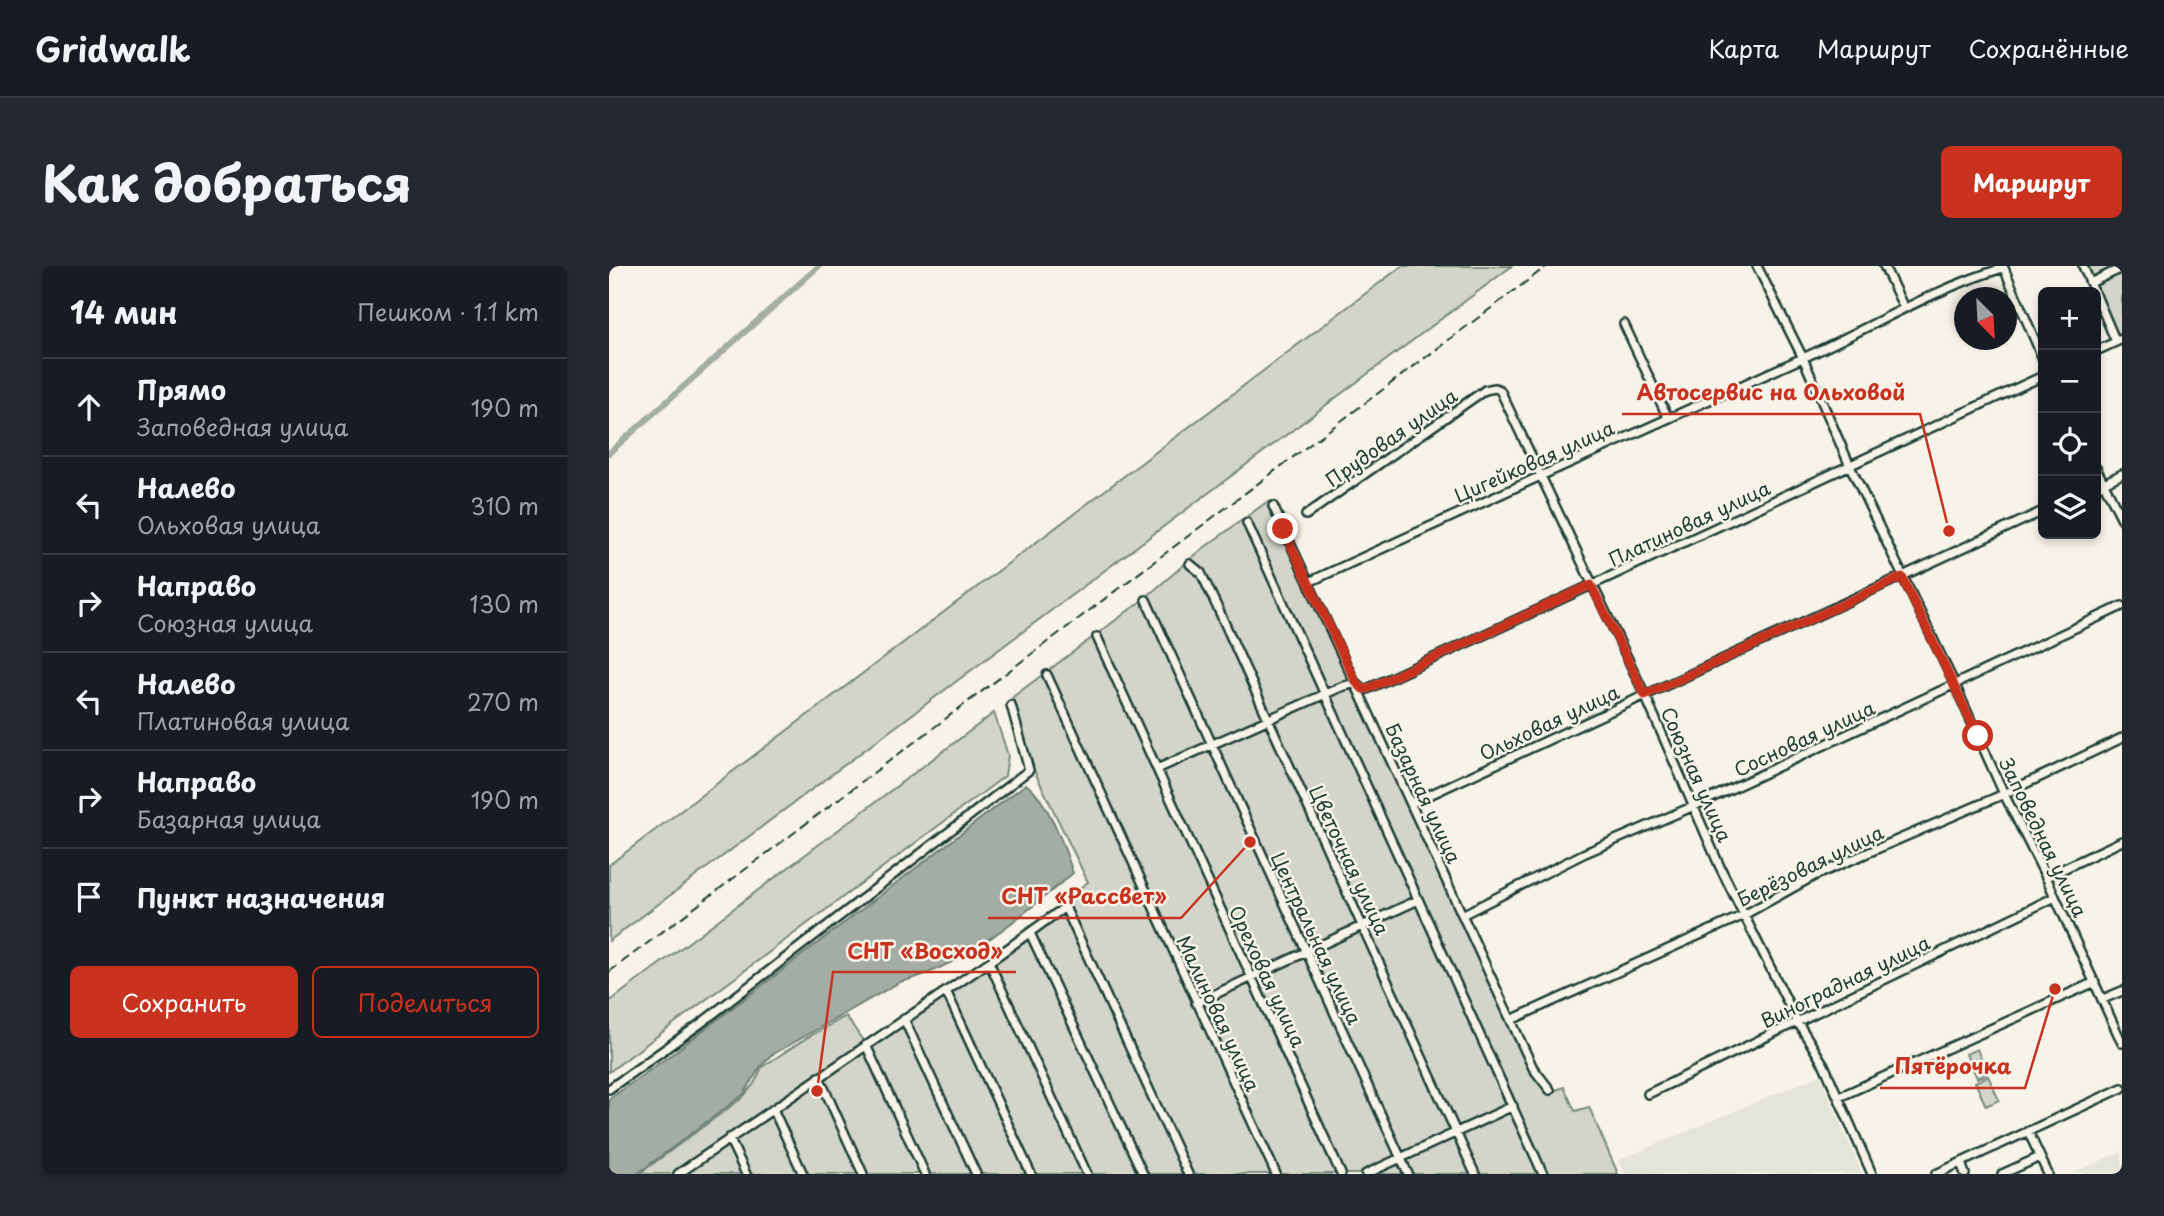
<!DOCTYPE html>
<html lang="ru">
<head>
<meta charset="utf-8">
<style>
  body { margin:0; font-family:"Playpen Sans",sans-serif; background:#242831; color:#f1f3f6 }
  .controls { position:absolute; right:21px; top:21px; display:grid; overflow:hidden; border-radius:10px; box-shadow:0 4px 10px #0003 }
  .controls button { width:63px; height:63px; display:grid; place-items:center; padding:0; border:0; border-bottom:2px solid #363941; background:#171b24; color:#f1f3f6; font:35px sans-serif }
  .compass { position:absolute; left:1345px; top:21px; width:63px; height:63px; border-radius:50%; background:#171b24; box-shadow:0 4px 10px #0003; rotate:156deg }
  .stop { position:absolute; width:21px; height:21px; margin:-16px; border:5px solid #c8321e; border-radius:50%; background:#fff }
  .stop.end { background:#c8321e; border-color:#fff; box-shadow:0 2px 7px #0008 }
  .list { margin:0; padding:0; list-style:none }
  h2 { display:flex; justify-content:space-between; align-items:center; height:91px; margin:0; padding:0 28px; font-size:30px }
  h2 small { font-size:23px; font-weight:400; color:#9ea1a6 }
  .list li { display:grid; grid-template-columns:46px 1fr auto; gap:21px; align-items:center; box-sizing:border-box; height:98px; padding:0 28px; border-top:2px solid #363941 }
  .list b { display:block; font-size:26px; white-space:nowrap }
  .list p { margin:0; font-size:23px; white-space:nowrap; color:#9ea1a6 }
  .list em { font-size:23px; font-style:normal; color:#9ea1a6 }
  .actions { display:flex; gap:14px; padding:21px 28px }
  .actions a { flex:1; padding:16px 0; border:2px solid #c8321e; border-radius:10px; text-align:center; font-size:24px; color:#c8321e }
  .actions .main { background:#c8321e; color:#fff }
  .icon { flex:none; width:38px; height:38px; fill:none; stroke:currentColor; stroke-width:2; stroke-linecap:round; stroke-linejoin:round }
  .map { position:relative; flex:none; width:1513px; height:908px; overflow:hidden; border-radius:10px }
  header { display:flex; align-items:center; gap:42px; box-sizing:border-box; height:98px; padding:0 35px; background:#171b24; border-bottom:2px solid #363941 }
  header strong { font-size:33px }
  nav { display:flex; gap:38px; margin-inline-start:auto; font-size:24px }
  .intro { display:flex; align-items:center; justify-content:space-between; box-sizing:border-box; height:168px; padding:0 42px }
  h1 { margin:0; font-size:49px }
  .button { padding:18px 32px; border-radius:10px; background:#c8321e; color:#fff; font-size:24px; font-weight:700 }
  main { display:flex; gap:42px; padding:0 42px }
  aside { flex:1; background:#171b24; border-radius:10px; box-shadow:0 4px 10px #0003 }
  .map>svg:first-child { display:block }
</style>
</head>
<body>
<header>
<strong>Gridwalk</strong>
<nav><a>Карта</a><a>Маршрут</a><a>Сохранённые</a></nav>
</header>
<div class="intro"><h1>Как добраться</h1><a class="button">Маршрут</a></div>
<main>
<aside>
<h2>14 мин<small>Пешком · 1.1 km</small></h2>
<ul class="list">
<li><svg class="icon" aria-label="ahead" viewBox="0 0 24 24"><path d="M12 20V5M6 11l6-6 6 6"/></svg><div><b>Прямо</b><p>Заповедная улица</p></div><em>190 m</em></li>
<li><svg class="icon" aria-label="left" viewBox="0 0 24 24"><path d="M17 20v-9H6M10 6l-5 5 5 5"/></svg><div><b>Налево</b><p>Ольховая улица</p></div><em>310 m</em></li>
<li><svg class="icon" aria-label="right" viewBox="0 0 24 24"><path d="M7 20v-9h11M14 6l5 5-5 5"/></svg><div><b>Направо</b><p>Союзная улица</p></div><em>130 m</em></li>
<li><svg class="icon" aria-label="left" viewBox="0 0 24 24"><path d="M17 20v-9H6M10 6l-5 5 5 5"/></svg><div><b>Налево</b><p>Платиновая улица</p></div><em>270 m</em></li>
<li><svg class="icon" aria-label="right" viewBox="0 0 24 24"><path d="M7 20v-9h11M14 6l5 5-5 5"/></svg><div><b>Направо</b><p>Базарная улица</p></div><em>190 m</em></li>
<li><svg class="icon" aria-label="arrive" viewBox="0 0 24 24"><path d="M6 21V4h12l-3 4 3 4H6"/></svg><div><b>Пункт назначения</b></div></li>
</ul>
<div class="actions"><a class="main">Сохранить</a><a>Поделиться</a></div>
</aside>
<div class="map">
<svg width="1513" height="908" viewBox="0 0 1513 908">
  <rect width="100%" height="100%" fill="#f7f3e8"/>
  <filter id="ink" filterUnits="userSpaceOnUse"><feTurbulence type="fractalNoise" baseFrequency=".0143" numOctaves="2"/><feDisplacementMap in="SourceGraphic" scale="14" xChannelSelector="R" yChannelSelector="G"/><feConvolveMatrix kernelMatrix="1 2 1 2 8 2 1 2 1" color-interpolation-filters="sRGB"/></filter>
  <g filter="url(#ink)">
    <path fill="#e5e4d9" d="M 1211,809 L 1253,908 L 1016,908 L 1010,894 Z
      M 1513,886 L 1513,908 L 1465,906 Z"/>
    <path fill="#d3d5ca" stroke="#79897f" stroke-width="2" d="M 793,0 L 903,0 L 0,675 L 0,599 Z
      M 1471,0 L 1513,0 L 1513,66 L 1502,71 L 1487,26 Z
      M 659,235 L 664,240 L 924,802 L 942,826 L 955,821 L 966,845 L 980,841 L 1009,908 L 30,908 L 133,832 L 145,818 L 153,801 L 199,771 L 237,750 L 257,779 L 455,641 L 457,632 L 479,616 L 406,465 L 402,454 L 400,436 L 405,430 L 535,333 L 592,284 Z
      M 385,447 L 399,489 L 396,510 L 0,806 L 0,736 Z
      M 1368,783 L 1378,808 L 1368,812 L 1357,788 Z
      M 1379,810 L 1390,834 L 1377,840 L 1366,816 Z"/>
    <path fill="#a4ada3" stroke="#6f8077" stroke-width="2" d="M 417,518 C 441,537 454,578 464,607 C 415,648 354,701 291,716 L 161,790 L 151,801 L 135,828 L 28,908 L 0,908 L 0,833 L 63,788 Z"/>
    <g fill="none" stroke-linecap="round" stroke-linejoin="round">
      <path stroke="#a4ada3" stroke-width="6" d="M 0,187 L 210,0"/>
      <defs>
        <path id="minor" d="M 1148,0 L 1194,92 L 1241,200 L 1346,419 L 1395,528 L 1437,611 L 1513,777
          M 1275,0 L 1295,42
          M 1394,0 L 1434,93
          M 1474,0 L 1485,26
          M 1481,17 L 1513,2
          M 1487,29 L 1507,76
          M 1015,58 L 1059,152
          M 1487,85 L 1513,73
          M 1487,202 L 1513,253
          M 1487,221 L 1513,208
          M 664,240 L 924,802 L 941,824
          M 697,249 L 876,124 L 886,122 L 891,124 L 1036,429 L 1111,601 L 1188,755 L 1215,799 L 1263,908
          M 638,257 L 934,908
          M 581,298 L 592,307 L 611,347 L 866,908
          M 700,316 C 862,241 1024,168 1187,95 C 1256,65 1321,24 1394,2
          M 537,334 L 799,908
          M 488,371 L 732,908
          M 438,409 L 667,908
          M 548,503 L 732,421 L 747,417 L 754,423 L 758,423 L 1434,110
          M 803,537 L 1434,245
          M 1437,611 L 1513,575
          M 853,649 L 974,588 L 1085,540 L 1513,340
          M 421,667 L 534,908
          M 380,696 L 478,908
          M 337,725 L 422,908
          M 1494,733 L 1513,725
          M 587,737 L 809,634
          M 295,753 L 367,908
          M 902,754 L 1135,649 L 1205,610 L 1395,528 L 1513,472
          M 257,779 L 316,908
          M 210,811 L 254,908
          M 0,823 L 91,758 L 420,504 L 402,439
          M 1039,828 L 1446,631
          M 1230,831 L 1486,716
          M 164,843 L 194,908
          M 1419,865 L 1439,908
          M 120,872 L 137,908
          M 1352,897 L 1356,908
          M 69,908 L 380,696 L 456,641 L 579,908
          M 757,908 L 904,840
          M 1327,908 L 1513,822
          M 1393,908 L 1431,891"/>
      </defs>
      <use href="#minor" stroke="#1f3d34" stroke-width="12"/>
      <use href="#minor" stroke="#f7f3e8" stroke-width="7"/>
      <path stroke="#1f3d34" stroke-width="2" stroke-dasharray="10 5" stroke-linecap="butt" d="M 0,706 L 938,0"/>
    </g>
  </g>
  <g fill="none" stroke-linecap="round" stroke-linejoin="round" filter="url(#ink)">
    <path stroke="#c8321e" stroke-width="9" d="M 674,263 L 747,416 L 754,423 L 758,423 L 982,319 L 1036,429 L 1293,311 L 1369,470"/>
  </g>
  <g text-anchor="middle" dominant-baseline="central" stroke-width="5" stroke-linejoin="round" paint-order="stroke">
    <g font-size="19" fill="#1f3d34" stroke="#f7f3e8">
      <text transform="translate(782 171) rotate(-35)">Прудовая улица</text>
      <text transform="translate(925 195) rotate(-24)">Цигейковая улица</text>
      <text transform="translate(1080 257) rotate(-25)">Платиновая улица</text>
      <text transform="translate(940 456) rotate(-25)">Ольховая улица</text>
      <text transform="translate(1195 472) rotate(-25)">Сосновая улица</text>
      <text transform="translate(1088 508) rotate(66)">Союзная улица</text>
      <text transform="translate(815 527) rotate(65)">Базарная улица</text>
      <text transform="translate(1435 571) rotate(64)">Заповедная улица</text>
      <text transform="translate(741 594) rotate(65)">Цветочная улица</text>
      <text transform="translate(1201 599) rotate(-26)">Берёзовая улица</text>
      <text transform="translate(708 672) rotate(65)">Центральная улица</text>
      <text transform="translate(659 710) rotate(65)">Ореховая улица</text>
      <text transform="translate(1236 715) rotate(-26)">Виноградная улица</text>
      <text transform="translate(610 747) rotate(65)">Малиновая улица</text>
    </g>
  </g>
  <path fill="none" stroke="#c8321e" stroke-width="2.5" d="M1340 265L1311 148H1013M641 576L572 652H379M208 825L224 706H407M1446 723L1416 822H1271"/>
  <g fill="#c8321e" stroke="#f7f3e8" stroke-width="2.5">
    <circle cx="1340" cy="265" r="7"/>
    <circle cx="641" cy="576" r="7"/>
    <circle cx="208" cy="825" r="7"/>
    <circle cx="1446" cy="723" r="7"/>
  </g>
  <g font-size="21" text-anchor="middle" font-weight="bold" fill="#c8321e" stroke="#f7f3e8" stroke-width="5" stroke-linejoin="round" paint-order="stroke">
    <text x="1162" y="134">Автосервис на Ольховой</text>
    <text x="475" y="638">СНТ «Рассвет»</text>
    <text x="316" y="693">СНТ «Восход»</text>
    <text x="1344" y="808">Пятёрочка</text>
  </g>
</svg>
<div class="controls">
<button>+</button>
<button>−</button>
<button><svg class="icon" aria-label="locate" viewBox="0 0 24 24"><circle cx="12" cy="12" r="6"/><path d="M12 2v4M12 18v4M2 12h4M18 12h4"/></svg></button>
<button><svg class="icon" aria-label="layers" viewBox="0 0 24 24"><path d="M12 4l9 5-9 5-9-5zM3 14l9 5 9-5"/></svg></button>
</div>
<svg class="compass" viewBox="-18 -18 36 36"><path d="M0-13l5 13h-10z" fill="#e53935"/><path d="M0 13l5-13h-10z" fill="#9ea1a6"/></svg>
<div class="stop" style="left:1369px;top:470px"></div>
<div class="stop end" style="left:674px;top:263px"></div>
</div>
</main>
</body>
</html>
